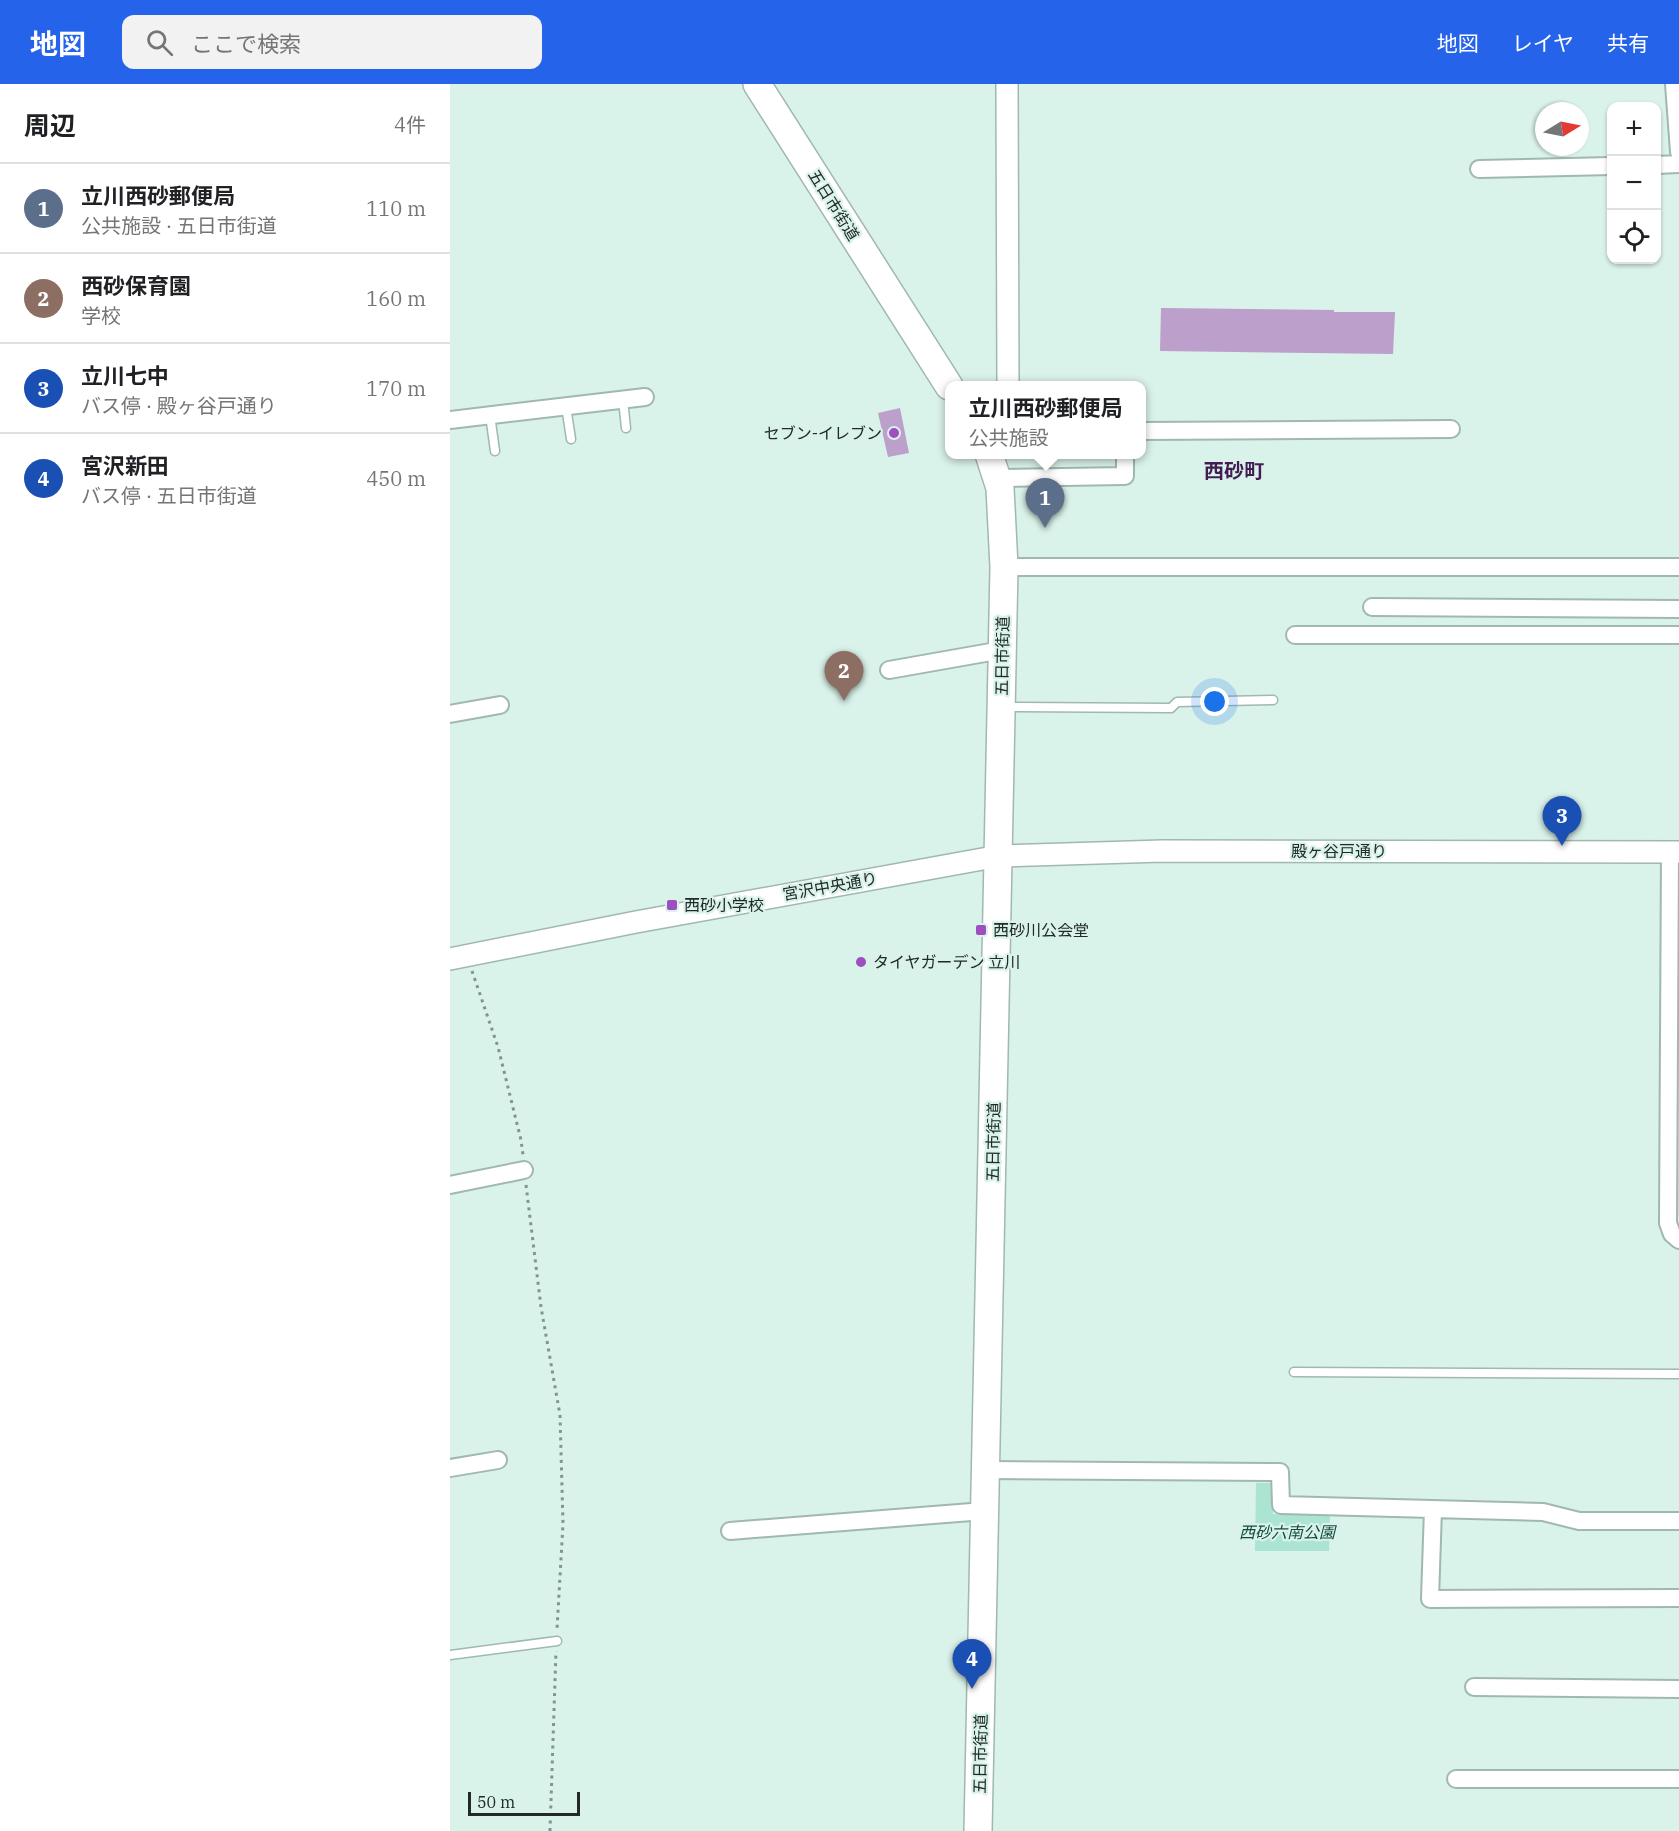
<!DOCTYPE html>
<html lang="ja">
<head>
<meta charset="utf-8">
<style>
  body { margin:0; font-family:"IBM Plex Serif","Noto Sans JP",serif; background:#f2f2f2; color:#202124 }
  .controls { position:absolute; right:18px; top:18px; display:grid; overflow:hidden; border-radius:12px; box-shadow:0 2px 4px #0004 }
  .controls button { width:54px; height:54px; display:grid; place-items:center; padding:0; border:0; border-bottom:2px solid #e0e0e0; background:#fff; color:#202124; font:30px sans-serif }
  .compass { position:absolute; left:1085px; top:18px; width:54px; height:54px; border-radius:50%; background:#fff; box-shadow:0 2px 4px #0004; rotate:80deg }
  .scale { position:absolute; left:18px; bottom:15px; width:112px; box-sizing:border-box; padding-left:6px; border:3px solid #212a28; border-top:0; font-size:16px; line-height:21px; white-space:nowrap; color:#212a28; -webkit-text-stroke:4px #d9f2ea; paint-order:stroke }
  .you { position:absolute; left:765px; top:618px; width:21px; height:21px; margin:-15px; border:4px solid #fff; border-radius:50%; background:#1a73e8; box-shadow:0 0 0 9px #1a73e833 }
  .badge { display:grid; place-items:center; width:39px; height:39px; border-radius:50%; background:#2563eb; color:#fff; font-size:20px; font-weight:700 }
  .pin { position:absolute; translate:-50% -50px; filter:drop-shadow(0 2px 3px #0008) }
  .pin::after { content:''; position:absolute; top:32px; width:21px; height:18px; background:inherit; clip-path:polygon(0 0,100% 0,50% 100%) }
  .popup { position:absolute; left:495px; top:297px; width:201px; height:78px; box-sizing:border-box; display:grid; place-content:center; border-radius:12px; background:#fff; filter:drop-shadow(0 2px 4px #0005); font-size:20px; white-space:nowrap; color:#757577 }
  .popup b { font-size:22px; color:#202124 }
  .popup::after { content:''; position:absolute; left:50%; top:100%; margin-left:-12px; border:12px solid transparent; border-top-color:#fff }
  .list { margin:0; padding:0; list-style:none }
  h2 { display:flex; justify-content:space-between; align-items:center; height:78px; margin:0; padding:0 24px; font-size:26px }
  h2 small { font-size:20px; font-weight:400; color:#757577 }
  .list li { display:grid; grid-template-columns:39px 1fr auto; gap:18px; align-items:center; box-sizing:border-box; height:90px; padding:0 24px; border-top:2px solid #e0e0e0 }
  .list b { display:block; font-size:22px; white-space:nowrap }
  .list p { margin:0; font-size:20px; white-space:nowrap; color:#757577 }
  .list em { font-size:20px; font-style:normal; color:#757577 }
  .icon { flex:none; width:33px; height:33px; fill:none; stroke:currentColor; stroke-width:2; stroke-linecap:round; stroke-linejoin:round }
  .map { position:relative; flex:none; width:1229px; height:1747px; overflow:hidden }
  header { display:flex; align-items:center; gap:36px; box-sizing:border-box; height:84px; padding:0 30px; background:#2563eb; color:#fff }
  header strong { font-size:28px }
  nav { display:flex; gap:33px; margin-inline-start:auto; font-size:21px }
  .search { width:420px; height:54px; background:#f2f2f2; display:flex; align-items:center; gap:15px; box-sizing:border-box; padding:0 21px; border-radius:12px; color:#757577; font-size:22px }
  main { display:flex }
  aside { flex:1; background:#fff }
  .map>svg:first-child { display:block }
</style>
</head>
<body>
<header>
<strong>地図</strong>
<div class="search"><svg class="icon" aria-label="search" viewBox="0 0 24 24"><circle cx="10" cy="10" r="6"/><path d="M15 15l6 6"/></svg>ここで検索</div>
<nav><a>地図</a><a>レイヤ</a><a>共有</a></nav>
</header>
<main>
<aside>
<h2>周辺<small>4件</small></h2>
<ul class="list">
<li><span class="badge" style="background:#5c6f8a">1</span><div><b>立川西砂郵便局</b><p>公共施設 · 五日市街道</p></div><em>110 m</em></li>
<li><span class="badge" style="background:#8d6e63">2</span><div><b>西砂保育園</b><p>学校</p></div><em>160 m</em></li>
<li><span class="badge" style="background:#1a4fb4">3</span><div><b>立川七中</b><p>バス停 · 殿ヶ谷戸通り</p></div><em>170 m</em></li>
<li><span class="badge" style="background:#1a4fb4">4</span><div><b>宮沢新田</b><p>バス停 · 五日市街道</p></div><em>450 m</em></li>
</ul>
</aside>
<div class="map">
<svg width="1229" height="1747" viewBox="0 0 1229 1747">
  <rect width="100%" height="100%" fill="#d9f2ea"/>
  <path fill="#c6e7dd" d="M 1227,784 L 1229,784 L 1229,1132 L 1226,1127 Z"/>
  <path fill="#abe4d3" d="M 806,1399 L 823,1399 L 823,1430 L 880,1431 L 879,1467 L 805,1467 Z"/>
  <path fill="#bc9fcb" d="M 711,224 L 884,226 L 884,228 L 945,228 L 943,270 L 710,267 Z
    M 450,324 L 459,369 L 438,373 L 428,329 Z"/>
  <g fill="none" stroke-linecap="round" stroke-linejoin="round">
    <defs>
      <path id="service" d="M 173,316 L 176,344
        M 116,322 L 121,355
        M 40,331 L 45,367
        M 554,623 L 721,624 L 727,618 L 823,616
        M 844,1288 L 1229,1290
        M 0,1571 L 107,1557"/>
      <path id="minor" d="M 1224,0 L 1229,68
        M 1206,81 L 1229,80
        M 1029,85 L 1162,82
        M 0,336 L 195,313
        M 691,347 L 1001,345
        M 548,394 L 675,392 L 675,370
        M 554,483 L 1229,483
        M 922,523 L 1229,525
        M 845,551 L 1229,551
        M 439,586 L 552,566
        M 0,630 L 50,621
        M 1220,768 L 1218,1139 L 1222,1150 L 1229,1156
        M 0,1101 L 74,1086
        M 0,1384 L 48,1376
        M 535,1386 L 830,1388 L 831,1421 L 1093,1428 L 1129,1437 L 1229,1437
        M 983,1425 L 980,1515 L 1229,1514
        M 280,1447 L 534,1427
        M 1024,1603 L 1229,1605
        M 1006,1695 L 1229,1695"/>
      <path id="tertiary" d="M 557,0 L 558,302
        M 0,875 L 186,838 L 549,772 L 712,767 L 1229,768"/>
      <path id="primary" d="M 307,0 L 499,302
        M 528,1747 L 554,483 L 550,404 L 539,370"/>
    </defs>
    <use href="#service" stroke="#a0b8b0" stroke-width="11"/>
    <use href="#minor" stroke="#a0b8b0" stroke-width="20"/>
    <use href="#tertiary" stroke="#a0b8b0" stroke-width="24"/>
    <use href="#primary" stroke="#a0b8b0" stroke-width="30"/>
    <path stroke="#82948f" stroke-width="3" stroke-dasharray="3 4.5" stroke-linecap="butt" d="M 22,887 L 48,963 L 71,1056 L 73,1071
      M 76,1101 L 91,1223 L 110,1331 L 113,1440 L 107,1545
      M 100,1747 L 106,1567"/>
    <use href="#service" stroke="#fff" stroke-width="8"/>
    <use href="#minor" stroke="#fff" stroke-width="16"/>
    <use href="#tertiary" stroke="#fff" stroke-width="21"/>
    <use href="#primary" stroke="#fff" stroke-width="27"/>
  </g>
  <g fill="#9d4ebf" stroke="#d9f2ea" stroke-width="2">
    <circle cx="444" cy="349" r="6"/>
    <rect x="216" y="815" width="12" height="12" rx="3"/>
    <rect x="525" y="840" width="12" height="12" rx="3"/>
    <circle cx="411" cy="878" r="6"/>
  </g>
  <g text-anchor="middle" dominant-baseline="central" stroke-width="4.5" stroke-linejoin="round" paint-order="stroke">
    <g font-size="16" fill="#212a28" stroke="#d9f2ea">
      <text transform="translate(384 121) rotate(58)">五日市街道</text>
      <text transform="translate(552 572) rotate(-89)">五日市街道</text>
      <text x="889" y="767">殿ヶ谷戸通り</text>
      <text transform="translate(380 802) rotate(-10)">宮沢中央通り</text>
      <text transform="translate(543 1058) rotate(-89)">五日市街道</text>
      <text transform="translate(530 1670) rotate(-89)">五日市街道</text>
    </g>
    <g font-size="16" fill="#212a28" stroke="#d9f2ea" text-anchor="start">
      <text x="432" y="349" text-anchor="end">セブン-イレブン</text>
      <text x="234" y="821">西砂小学校</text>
      <text x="543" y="846">西砂川公会堂</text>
      <text x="423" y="878">タイヤガーデン 立川</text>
    </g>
    <g font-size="16" font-style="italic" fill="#154b3f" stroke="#d9f2ea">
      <text x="837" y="1448">西砂六南公園</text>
    </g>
    <g font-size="20" font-weight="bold" fill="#421c52" stroke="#d9f2ea">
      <text x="784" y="386">西砂町</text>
    </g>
  </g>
</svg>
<div class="controls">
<button>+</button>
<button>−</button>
<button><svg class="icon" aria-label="locate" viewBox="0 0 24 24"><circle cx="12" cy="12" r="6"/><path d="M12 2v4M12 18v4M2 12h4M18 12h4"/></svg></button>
</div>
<svg class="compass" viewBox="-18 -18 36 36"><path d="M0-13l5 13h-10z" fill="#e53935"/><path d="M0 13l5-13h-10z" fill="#757577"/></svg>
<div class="scale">50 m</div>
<div class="you"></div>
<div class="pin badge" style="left:595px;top:444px;background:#5c6f8a">1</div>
<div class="popup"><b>立川西砂郵便局</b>公共施設</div>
<div class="pin badge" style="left:394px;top:617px;background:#8d6e63">2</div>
<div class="pin badge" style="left:1112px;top:762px;background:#1a4fb4">3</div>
<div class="pin badge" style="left:522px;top:1605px;background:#1a4fb4">4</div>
</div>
</main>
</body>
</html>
